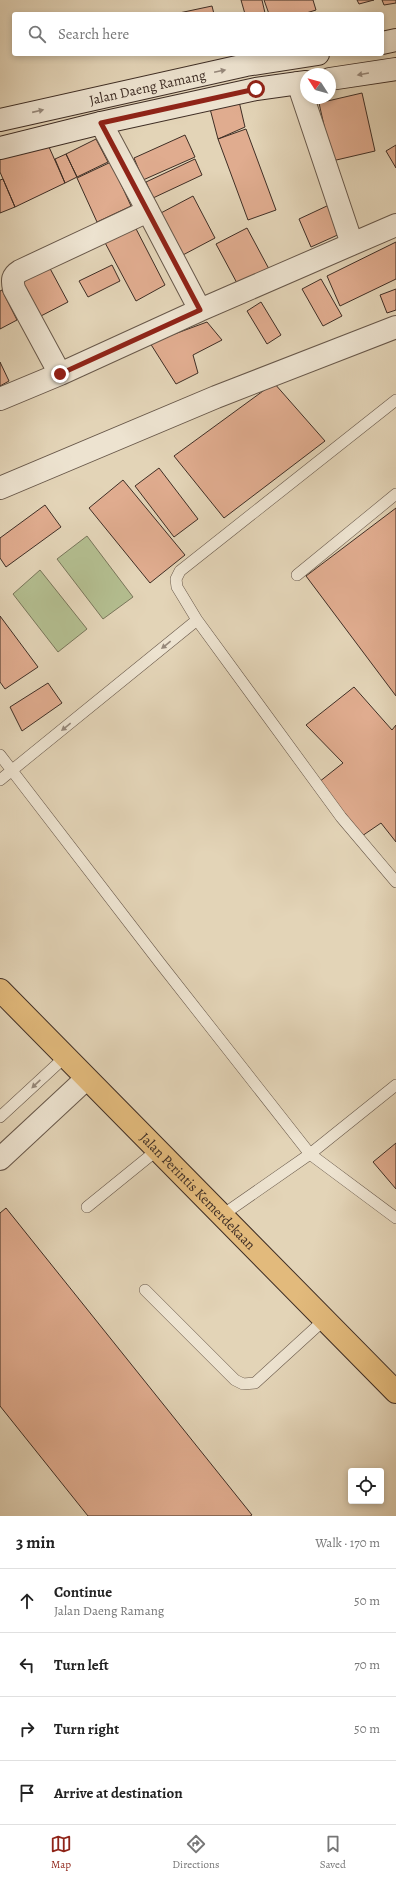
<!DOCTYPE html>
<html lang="en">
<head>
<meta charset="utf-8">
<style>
  body { margin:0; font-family:Alegreya,serif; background:#f2f2f2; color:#222 }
  .controls { position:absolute; right:12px; bottom:12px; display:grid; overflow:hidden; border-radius:4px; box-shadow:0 2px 6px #0003 }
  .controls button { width:36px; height:36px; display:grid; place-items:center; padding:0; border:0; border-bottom:1px solid #e0e0e0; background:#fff; color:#222; font:20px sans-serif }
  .compass { position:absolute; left:300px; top:68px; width:36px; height:36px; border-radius:50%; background:#fff; box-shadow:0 2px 6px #0003; rotate:306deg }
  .stop { position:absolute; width:12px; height:12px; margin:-9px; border:3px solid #8f2418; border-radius:50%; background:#fff }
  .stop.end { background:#8f2418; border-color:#fff; box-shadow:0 1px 4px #0008 }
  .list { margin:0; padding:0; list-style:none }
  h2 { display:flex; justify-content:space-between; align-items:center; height:52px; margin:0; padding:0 16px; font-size:17px }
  h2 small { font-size:13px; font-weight:400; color:#767676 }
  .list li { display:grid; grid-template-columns:26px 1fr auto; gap:12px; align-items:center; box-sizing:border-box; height:64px; padding:0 16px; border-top:1px solid #e0e0e0 }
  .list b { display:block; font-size:15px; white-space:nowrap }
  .list p { margin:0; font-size:13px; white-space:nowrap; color:#767676 }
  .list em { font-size:13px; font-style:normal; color:#767676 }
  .icon { flex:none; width:22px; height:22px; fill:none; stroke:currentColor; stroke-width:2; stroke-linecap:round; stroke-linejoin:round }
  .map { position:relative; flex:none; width:396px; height:1516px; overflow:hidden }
  .search { position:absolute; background:#fff; box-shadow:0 2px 6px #0003; left:12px; right:12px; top:12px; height:44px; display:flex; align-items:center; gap:10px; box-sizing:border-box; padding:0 14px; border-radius:4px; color:#767676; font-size:15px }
  .sheet { height:308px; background:#fff }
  nav { display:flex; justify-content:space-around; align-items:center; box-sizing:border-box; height:56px; border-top:1px solid #e0e0e0; background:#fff; font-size:11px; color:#767676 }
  nav a { display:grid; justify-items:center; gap:2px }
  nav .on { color:#8f2418 }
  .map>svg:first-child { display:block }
</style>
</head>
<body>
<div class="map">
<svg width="396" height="1516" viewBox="0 0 396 1516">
  <rect width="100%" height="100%" fill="#e3d4b7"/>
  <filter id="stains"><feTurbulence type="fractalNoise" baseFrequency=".005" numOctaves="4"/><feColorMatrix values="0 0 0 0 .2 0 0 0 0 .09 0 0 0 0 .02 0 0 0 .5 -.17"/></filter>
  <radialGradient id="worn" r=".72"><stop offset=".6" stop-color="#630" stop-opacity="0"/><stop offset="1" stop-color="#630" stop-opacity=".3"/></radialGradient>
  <path fill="#b3bd8f" stroke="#79765a" d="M 87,536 L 133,597 L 103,619 L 57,559 Z
    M 40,570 L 87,629 L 58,652 L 13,594 Z"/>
  <path fill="#e0ac8f" stroke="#3f2e25" d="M 241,0 L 262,0 L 265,13 L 245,14 Z
    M 264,0 L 313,0 L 316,10 L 303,14 L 269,14 Z
    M 357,0 L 374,0 L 359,4 Z
    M 382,0 L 396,0 L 396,3 L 384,5 Z
    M 212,6 L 214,14 L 179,14 L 179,13 Z
    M 362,93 L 375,151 L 332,161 L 319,103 Z
    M 238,97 L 245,127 L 218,139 L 209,105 Z
    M 246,129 L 276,210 L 248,220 L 218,139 Z
    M 185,135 L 195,157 L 143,180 L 134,158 Z
    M 45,138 L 65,183 L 15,207 L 0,172 L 0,158 Z
    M 96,139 L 108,162 L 77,177 L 66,154 Z
    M 396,145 L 396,168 L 386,151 Z
    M 66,154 L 77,177 L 65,183 L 55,159 Z
    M 195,159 L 202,175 L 153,198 L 146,182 Z
    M 111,162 L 131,206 L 97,222 L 77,178 Z
    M 3,179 L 15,207 L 0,213 L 0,180 Z
    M 193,196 L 215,238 L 181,256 L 159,214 Z
    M 329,205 L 342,233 L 311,247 L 299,219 Z
    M 132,221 L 165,285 L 136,301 L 102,237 Z
    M 247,228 L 269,269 L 238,285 L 216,244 Z
    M 396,242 L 396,279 L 340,306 L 327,276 Z
    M 46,261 L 68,302 L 37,318 L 15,278 Z
    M 112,265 L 120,281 L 88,297 L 79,281 Z
    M 321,279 L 342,316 L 323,326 L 302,289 Z
    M 396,289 L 396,310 L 387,313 L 380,295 Z
    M 2,290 L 17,320 L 0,329 L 0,291 Z
    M 261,302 L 281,335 L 267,344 L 247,311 Z
    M 207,322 L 222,340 L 193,355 L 198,373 L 176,384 L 150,343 Z
    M 0,362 L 9,381 L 0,386 Z
    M 274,383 L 325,441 L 224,518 L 174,456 Z
    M 159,468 L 198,519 L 174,537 L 135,486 Z
    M 123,480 L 185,555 L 150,583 L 89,508 Z
    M 45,505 L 61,527 L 6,567 L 0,558 L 0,538 Z
    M 396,508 L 396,696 L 306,576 Z
    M 0,616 L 38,667 L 5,689 L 0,682 Z
    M 48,683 L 62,703 L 22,731 L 10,707 Z
    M 354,687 L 392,730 L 396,725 L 396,842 L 381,823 L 362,836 L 319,782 L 343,763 L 306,725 Z
    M 396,1143 L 396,1189 L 373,1162 Z
    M 6,1208 L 252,1515 L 250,1516 L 88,1516 L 0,1406 L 0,1213 Z"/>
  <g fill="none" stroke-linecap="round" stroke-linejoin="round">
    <defs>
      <path id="service" d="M 396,400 L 180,571 L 176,579 L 177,587 L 197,620 L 341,817 L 396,882
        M 297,575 L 396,494
        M 0,755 L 160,963 L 310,1154 L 396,1218
        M 0,780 L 197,620
        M 0,1117 L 65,1057
        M 87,1207 L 156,1151
        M 221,1216 L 310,1154 L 396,1085
        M 145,1290 L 235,1380 L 243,1384 L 255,1383 L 324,1320"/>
      <path id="minor" d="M 148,211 L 200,310 L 352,244 L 298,83
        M 352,244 L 396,225
        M 60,374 L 14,289 C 12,280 12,276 20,271 L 148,211 L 101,123
        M 0,399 L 60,374 L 200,310
        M 0,488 L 216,397 L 396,327
        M 0,1159 L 86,1079"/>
      <g id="secondary">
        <path d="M 382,43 L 396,40"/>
        <path d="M 330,79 L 396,69"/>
        <path id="s1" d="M 0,120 L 246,65 L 318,54"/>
        <path d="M 0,148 L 101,123 L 256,89 L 306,82"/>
      </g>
      <g id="trunk">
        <path id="s2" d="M 0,990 L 396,1392"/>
      </g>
    </defs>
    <use href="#service" stroke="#68584a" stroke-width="12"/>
    <use href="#minor" stroke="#68584a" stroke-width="24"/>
    <use href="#secondary" stroke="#3f2e25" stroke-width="24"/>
    <use href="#trunk" stroke="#3f2e25" stroke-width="24"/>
    <use href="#service" stroke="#ede3d0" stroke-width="11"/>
    <use href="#minor" stroke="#ede3d0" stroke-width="22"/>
    <use href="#secondary" stroke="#ede3d0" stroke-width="22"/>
    <use href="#trunk" stroke="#e2ba7c" stroke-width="22"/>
  </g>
  <defs><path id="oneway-solid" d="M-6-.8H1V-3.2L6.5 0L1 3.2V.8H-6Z"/></defs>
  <g fill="#96887a">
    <use href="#oneway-solid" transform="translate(220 71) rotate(-12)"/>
    <use href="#oneway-solid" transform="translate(363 74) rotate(170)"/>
    <use href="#oneway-solid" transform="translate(38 111) rotate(-13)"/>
    <use href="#oneway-solid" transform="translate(166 645) rotate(141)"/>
    <use href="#oneway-solid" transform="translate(66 727) rotate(141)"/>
    <use href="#oneway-solid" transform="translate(36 1084) rotate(137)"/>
  </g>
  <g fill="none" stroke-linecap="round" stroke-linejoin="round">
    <path stroke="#8f2418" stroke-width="5" d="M 60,374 L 200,310 L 101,123 L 256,89"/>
  </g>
  <g text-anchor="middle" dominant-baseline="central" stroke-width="4" stroke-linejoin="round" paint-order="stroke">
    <g font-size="14" fill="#3f2e25" stroke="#ede3d0">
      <text stroke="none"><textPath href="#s1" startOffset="151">Jalan Daeng Ramang</textPath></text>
      <text stroke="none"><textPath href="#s2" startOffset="282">Jalan Perintis Kemerdekaan</textPath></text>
    </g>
  </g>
  <rect width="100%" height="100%" filter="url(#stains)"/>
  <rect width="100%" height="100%" fill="url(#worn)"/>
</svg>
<div class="controls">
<button><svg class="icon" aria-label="locate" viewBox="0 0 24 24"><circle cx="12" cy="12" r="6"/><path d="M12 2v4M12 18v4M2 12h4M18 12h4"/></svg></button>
</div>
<svg class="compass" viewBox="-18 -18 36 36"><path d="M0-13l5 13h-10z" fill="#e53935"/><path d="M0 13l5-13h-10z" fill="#767676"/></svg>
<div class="stop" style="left:256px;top:89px"></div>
<div class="stop end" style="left:60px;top:374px"></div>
<div class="search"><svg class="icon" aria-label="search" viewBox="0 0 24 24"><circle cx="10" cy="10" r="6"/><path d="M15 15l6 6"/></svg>Search here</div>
</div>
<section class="sheet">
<h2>3 min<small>Walk · 170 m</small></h2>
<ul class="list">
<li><svg class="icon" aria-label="ahead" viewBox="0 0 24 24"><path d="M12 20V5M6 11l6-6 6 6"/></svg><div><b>Continue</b><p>Jalan Daeng Ramang</p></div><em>50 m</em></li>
<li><svg class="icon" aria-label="left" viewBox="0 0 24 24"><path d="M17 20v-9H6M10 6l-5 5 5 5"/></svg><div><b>Turn left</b></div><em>70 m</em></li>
<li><svg class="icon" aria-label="right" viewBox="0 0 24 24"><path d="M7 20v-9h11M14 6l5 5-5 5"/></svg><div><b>Turn right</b></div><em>50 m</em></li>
<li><svg class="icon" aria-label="arrive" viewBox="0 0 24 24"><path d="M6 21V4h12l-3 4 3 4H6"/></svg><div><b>Arrive at destination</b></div></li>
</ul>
</section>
<nav>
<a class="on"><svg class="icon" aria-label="map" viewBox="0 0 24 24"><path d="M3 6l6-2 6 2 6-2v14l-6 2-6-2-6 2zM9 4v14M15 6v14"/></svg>Map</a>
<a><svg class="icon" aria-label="directions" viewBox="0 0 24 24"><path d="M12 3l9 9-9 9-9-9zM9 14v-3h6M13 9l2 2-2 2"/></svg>Directions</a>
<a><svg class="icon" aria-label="saved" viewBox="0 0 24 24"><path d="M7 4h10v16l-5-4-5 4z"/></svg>Saved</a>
</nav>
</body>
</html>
